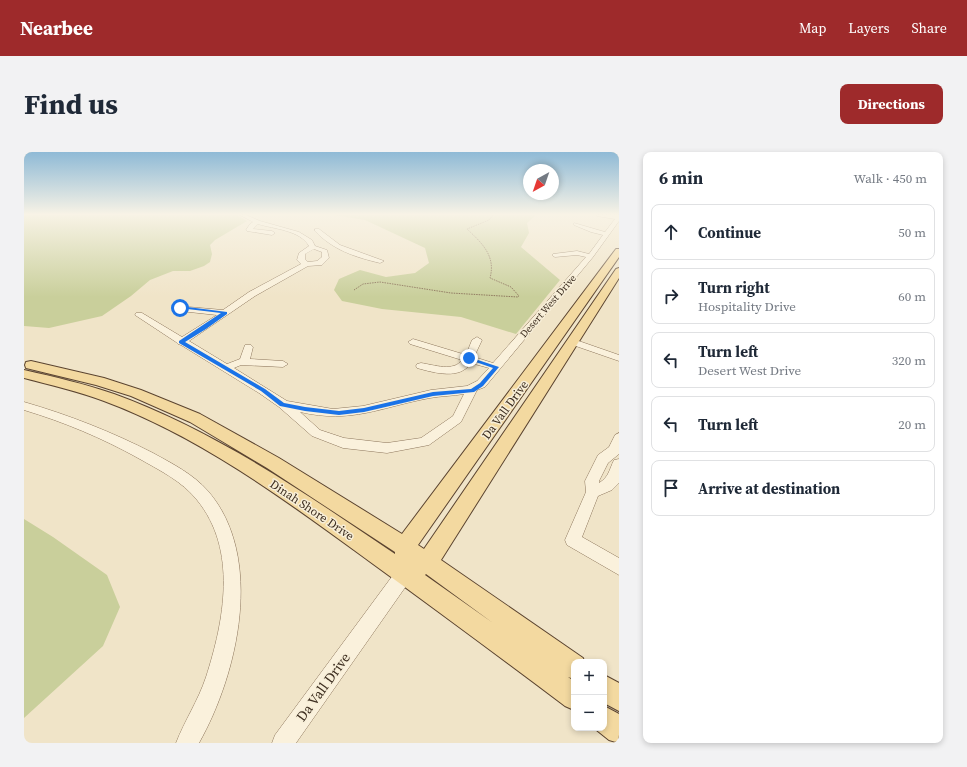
<!DOCTYPE html>
<html lang="en">
<head>
<meta charset="utf-8">
<style>
  body { margin:0; font-family:"Source Serif 4",serif; background:#f2f2f3; color:#1f2937 }
  .controls { position:absolute; right:12px; bottom:12px; display:grid; overflow:hidden; border-radius:8px; box-shadow:0 2px 6px #0003 }
  .controls button { width:36px; height:36px; display:grid; place-items:center; padding:0; border:0; border-bottom:1px solid #e0e1e3; background:#fff; color:#1f2937; font:20px sans-serif }
  .compass { position:absolute; left:499px; top:12px; width:36px; height:36px; border-radius:50%; background:#fff; box-shadow:0 2px 6px #0003; rotate:220deg }
  .stop { position:absolute; width:12px; height:12px; margin:-9px; border:3px solid #1a73e8; border-radius:50%; background:#fff }
  .stop.end { background:#1a73e8; border-color:#fff; box-shadow:0 1px 4px #0008 }
  .list { margin:0; padding:0; list-style:none }
  h2 { display:flex; justify-content:space-between; align-items:center; height:52px; margin:0; padding:0 16px; font-size:17px }
  h2 small { font-size:13px; font-weight:400; color:#747a83 }
  .list li { display:grid; grid-template-columns:26px 1fr auto; gap:12px; align-items:center; box-sizing:border-box; height:56px; margin:0 8px 8px; padding:0 8px; border:1px solid #e0e1e3; border-radius:8px }
  .list b { display:block; font-size:15px; white-space:nowrap }
  .list p { margin:0; font-size:13px; white-space:nowrap; color:#747a83 }
  .list em { font-size:13px; font-style:normal; color:#747a83 }
  .icon { flex:none; width:22px; height:22px; fill:none; stroke:currentColor; stroke-width:2; stroke-linecap:round; stroke-linejoin:round }
  .map { position:relative; flex:none; width:595px; height:591px; overflow:hidden; border-radius:8px }
  header { display:flex; align-items:center; gap:24px; box-sizing:border-box; height:56px; padding:0 20px; background:#9e2a2b; color:#fff }
  header strong { font-size:19px }
  nav { display:flex; gap:22px; margin-inline-start:auto; font-size:14px }
  .intro { display:flex; align-items:center; justify-content:space-between; box-sizing:border-box; height:96px; padding:0 24px }
  h1 { margin:0; font-size:28px }
  .button { padding:10px 18px; border-radius:8px; background:#9e2a2b; color:#fff; font-size:14px; font-weight:700 }
  main { display:flex; gap:24px; padding:0 24px }
  aside { flex:1; background:#fff; border-radius:8px; box-shadow:0 2px 6px #0003 }
  .map>svg:first-child { display:block }
</style>
</head>
<body>
<header>
<strong>Nearbee</strong>
<nav><a>Map</a><a>Layers</a><a>Share</a></nav>
</header>
<div class="intro"><h1>Find us</h1><a class="button">Directions</a></div>
<main>
<div class="map">
<svg width="595" height="591" viewBox="0 0 595 591">
  <rect width="100%" height="100%" fill="#f0e4c8"/>
  <path fill="#c9cf9b" d="M 0,63 L 213,63 L 223,69 L 191,88 L 186,93 L 188,102 L 186,110 L 180,114 L 166,119 L 149,119 L 126,128 L 107,144 L 78,164 L 25,176 L 0,174 Z
    M 310,63 L 512,63 L 503,71 L 505,81 L 497,95 L 536,128 L 492,182 L 437,165 L 358,157 L 318,149 L 310,138 L 315,127 L 336,118 L 362,125 L 391,121 L 405,111 L 401,96 L 341,68 Z
    M 0,367 L 29,385 L 83,423 L 96,455 L 79,494 L 0,566 Z"/>
  <g fill="none" stroke-linecap="round" stroke-linejoin="round">
    <defs>
      <path id="minor" d="M 216,63 L 222,63 L 236,69 L 275,80 L 288,88 L 291,94 L 303,98 L 305,106 L 298,113 L 284,114 L 231,144 L 165,189 L 203,212 L 216,207 L 221,193 L 227,193 L 229,195 L 226,207 L 259,209 L 264,212 L 259,215 L 217,213 L 210,216 L 263,249 L 309,257 L 339,254 L 407,238 L 443,234 L 453,229 L 465,216 L 447,211 C 436,228 411,221 393,216 L 392,214 L 393,212 L 397,211 C 410,213 430,220 438,208 L 386,192 L 384,190 L 389,187 L 442,203 L 448,188 L 453,185 L 458,188 L 450,205 L 469,211 L 562,105 L 553,103 L 531,105 L 529,104 L 529,102 L 553,99 L 565,102 L 579,83 L 567,80 L 550,73 L 550,71 L 581,80 L 591,67 L 573,64 L 572,63 L 595,63 L 595,69 L 569,105 L 461,235 L 453,238 L 437,270 L 405,293 L 363,301 L 319,296 L 288,284 L 255,255 L 235,241 L 157,193 L 154,192 L 152,190 L 111,163 L 112,161 L 118,161 L 158,185 L 193,163 L 156,159 L 152,156 L 153,154 L 199,158 L 225,140 L 277,112 L 273,108 L 275,101 L 285,94 C 276,78 250,77 234,72 L 229,77 L 248,79 L 251,81 L 248,83 L 223,79 L 222,78 L 226,72 L 229,70 ZM 290,97 L 298,100 L 298,105 L 293,109 L 284,110 L 281,107 L 281,102 ZM 440,242 L 429,264 L 397,286 L 363,291 L 320,286 L 296,278 L 276,260 C 328,272 357,255 406,246 C 417,244 429,244 440,242 Z
        M 291,77 L 295,77 L 316,93 L 360,109 L 356,111 C 331,105 309,98 291,79 Z
        M 549,187 L 595,203 L 595,209 L 546,192 L 544,190 L 546,188 Z
        M 0,250 C 45,263 88,280 129,301 C 149,312 169,322 184,339 C 241,405 214,522 175,591 L 152,591 C 161,568 174,549 182,525 C 200,469 214,398 173,348 C 158,329 135,318 114,306 C 78,286 40,270 0,258 Z
        M 595,281 L 595,302 L 584,311 L 575,329 L 575,331 C 585,325 585,318 590,308 L 595,307 L 595,331 L 588,338 L 574,344 L 558,385 L 595,406 L 595,423 L 543,393 L 541,388 L 562,340 L 561,329 L 574,303 L 585,295 L 591,283 Z
        M 381,412 L 387,415 L 390,421 L 387,427 L 272,591 L 248,591 L 251,583 L 375,415 Z"/>
      <path id="major" d="M 592,97 L 595,97 L 595,105 L 394,393 L 400,397 L 592,117 L 595,116 L 595,126 L 417,408 L 559,506 L 560,510 L 550,510 L 550,527 L 544,525 L 550,529 L 550,558 L 541,554 C 476,505 411,457 345,409 C 263,349 177,285 80,249 C 54,239 27,233 0,226 L 0,218 C 31,225 61,232 90,242 C 192,279 282,342 371,402 L 371,400 L 243,316 L 166,270 L 107,244 L 72,233 L 2,216 L 1,213 L 2,210 L 7,209 L 80,226 L 117,238 L 176,262 L 255,306 L 378,382 ZM 402,422 L 469,471 L 401,423 Z
        M 580,523 L 595,531 L 595,559 L 580,551 Z
        M 580,554 L 595,562 L 595,591 L 585,588 L 570,576 L 580,576 Z"/>
    </defs>
    <use href="#minor" stroke="#8d765c" stroke-width="1"/>
    <use href="#major" stroke="#5b4430" stroke-width="2"/>
    <path stroke="#8d765c" stroke-width="1" stroke-dasharray="1.5 1" stroke-linecap="butt" d="M 330,138 L 339,132 L 356,130 L 427,141 L 494,145 L 495,144 L 487,135 L 466,126 C 472,104 458,91 443,77 L 465,68 L 469,63"/>
    <use href="#minor" fill="#faf1dc" fill-rule="evenodd"/>
    <use href="#major" fill="#f3d9a0" fill-rule="evenodd"/>
  </g>
  <linearGradient id="sky" x2="0" y2="1"><stop stop-color="#8fbad6"/><stop offset="0.43" stop-color="#f8f3e6"/><stop offset="1" stop-color="#f8f3e6" stop-opacity="0"/></linearGradient>
  <rect width="595" height="145" fill="url(#sky)"/>
  <path fill="#1a73e8" d="M 156,154 L 203,160 L 203,162 L 182,177 L 161,190 L 241,237 L 260,251 L 281,255 L 315,259 L 340,256 L 409,240 L 447,237 L 456,231 L 469,216 L 443,207 L 443,205 L 445,205 L 475,215 L 459,234 L 450,240 L 409,244 L 340,260 L 315,263 L 281,259 L 256,254 L 237,239 L 155,191 L 155,189 L 197,161 L 155,156 Z"/>
  <g text-anchor="middle" dominant-baseline="central" stroke-width="3" stroke-linejoin="round" paint-order="stroke">
    <g font-size="10" fill="#3d2e20" stroke="#f7eed8">
      <text transform="translate(524 154) rotate(-49)">Desert West Drive</text>
    </g>
    <g font-size="12" fill="#3d2e20" stroke="#f7eed8">
      <text transform="translate(481 258) rotate(-54)">Da Vall Drive</text>
      <text transform="translate(288 358) rotate(34)">Dinah Shore Drive</text>
    </g>
    <g font-size="14" fill="#3d2e20" stroke="#f7eed8">
      <text transform="translate(299 535) rotate(-54)">Da Vall Drive</text>
    </g>
  </g>
</svg>
<div class="controls">
<button>+</button>
<button>−</button>
</div>
<svg class="compass" viewBox="-18 -18 36 36"><path d="M0-13l5 13h-10z" fill="#e53935"/><path d="M0 13l5-13h-10z" fill="#747a83"/></svg>
<div class="stop" style="left:156px;top:156px"></div>
<div class="stop end" style="left:445px;top:206px"></div>
</div>
<aside>
<h2>6 min<small>Walk · 450 m</small></h2>
<ul class="list">
<li><svg class="icon" aria-label="ahead" viewBox="0 0 24 24"><path d="M12 20V5M6 11l6-6 6 6"/></svg><div><b>Continue</b></div><em>50 m</em></li>
<li><svg class="icon" aria-label="right" viewBox="0 0 24 24"><path d="M7 20v-9h11M14 6l5 5-5 5"/></svg><div><b>Turn right</b><p>Hospitality Drive</p></div><em>60 m</em></li>
<li><svg class="icon" aria-label="left" viewBox="0 0 24 24"><path d="M17 20v-9H6M10 6l-5 5 5 5"/></svg><div><b>Turn left</b><p>Desert West Drive</p></div><em>320 m</em></li>
<li><svg class="icon" aria-label="left" viewBox="0 0 24 24"><path d="M17 20v-9H6M10 6l-5 5 5 5"/></svg><div><b>Turn left</b></div><em>20 m</em></li>
<li><svg class="icon" aria-label="arrive" viewBox="0 0 24 24"><path d="M6 21V4h12l-3 4 3 4H6"/></svg><div><b>Arrive at destination</b></div></li>
</ul>
</aside>
</main>
</body>
</html>
